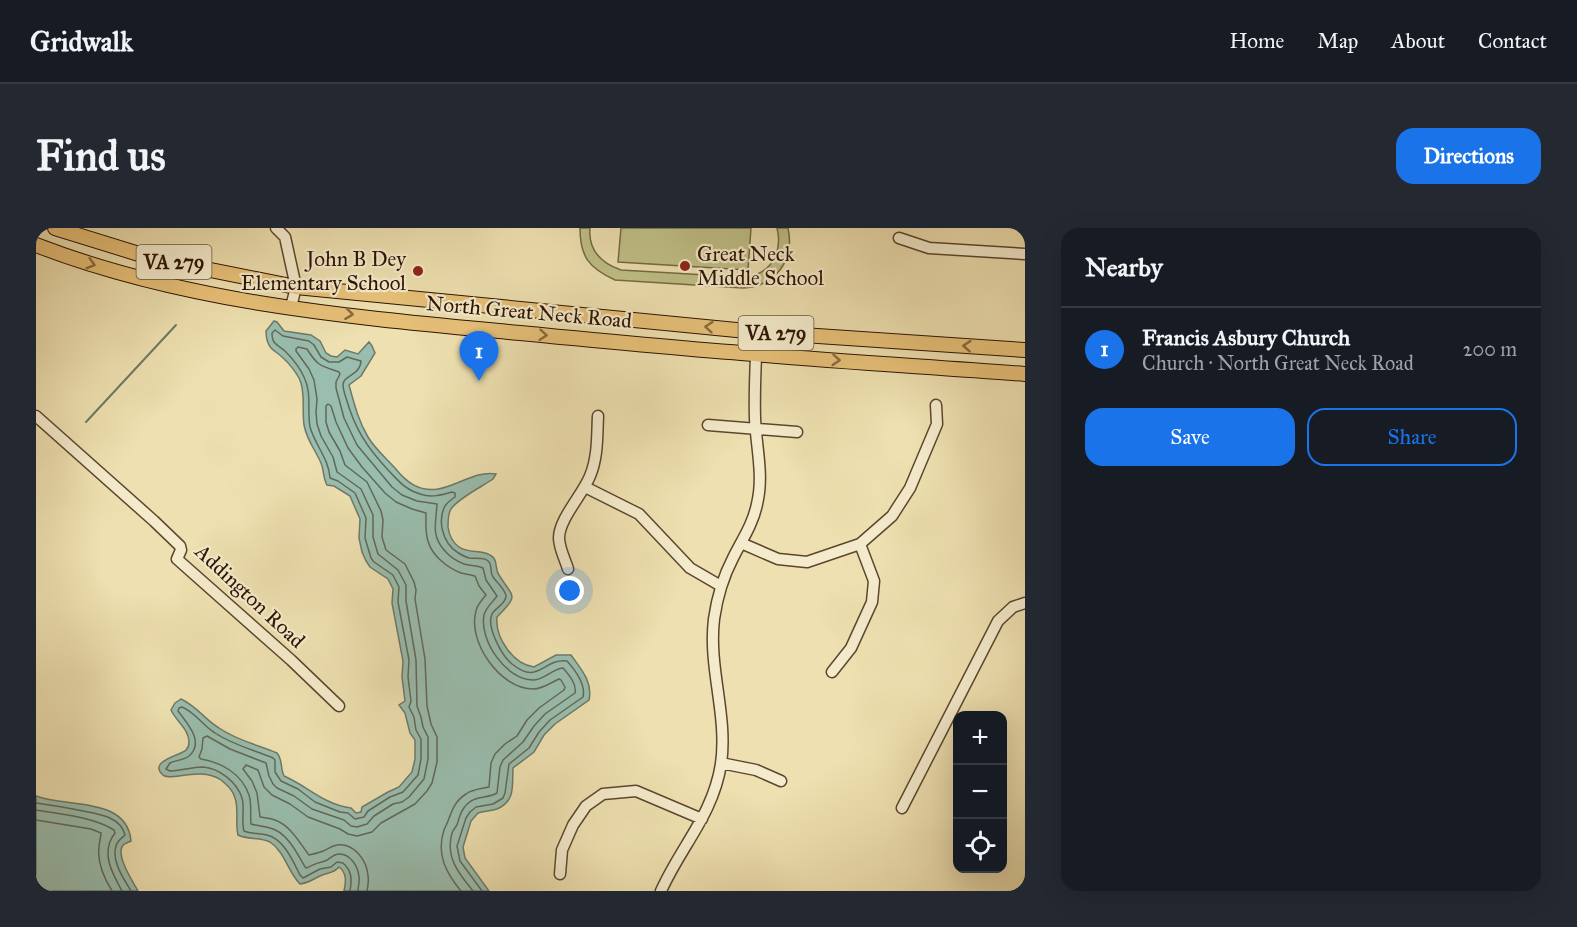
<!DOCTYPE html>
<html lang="en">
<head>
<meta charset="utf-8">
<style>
  body { margin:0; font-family:"IM FELL Great Primer",serif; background:#242831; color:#f1f3f6 }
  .controls { position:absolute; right:18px; bottom:18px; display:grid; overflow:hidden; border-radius:12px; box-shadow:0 6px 24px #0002 }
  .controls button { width:54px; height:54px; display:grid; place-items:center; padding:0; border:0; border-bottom:2px solid #363941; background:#171b24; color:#f1f3f6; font:30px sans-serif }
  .you { position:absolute; left:534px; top:363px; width:21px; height:21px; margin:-15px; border:4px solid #fff; border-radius:50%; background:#1a73e8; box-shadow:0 0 0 9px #1a73e833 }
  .badge { display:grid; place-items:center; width:39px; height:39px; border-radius:50%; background:#1a73e8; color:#fff; font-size:20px; font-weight:700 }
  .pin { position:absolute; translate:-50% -50px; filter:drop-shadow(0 2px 3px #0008) }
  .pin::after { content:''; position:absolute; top:32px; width:21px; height:18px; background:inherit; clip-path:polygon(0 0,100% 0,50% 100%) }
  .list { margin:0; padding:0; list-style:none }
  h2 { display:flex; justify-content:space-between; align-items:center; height:78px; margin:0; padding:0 24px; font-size:26px }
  h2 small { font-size:20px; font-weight:400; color:#9ea1a6 }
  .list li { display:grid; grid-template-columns:39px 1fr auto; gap:18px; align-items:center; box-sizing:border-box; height:84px; padding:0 24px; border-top:2px solid #363941 }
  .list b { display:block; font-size:22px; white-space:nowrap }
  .list p { margin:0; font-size:20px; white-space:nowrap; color:#9ea1a6 }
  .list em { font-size:20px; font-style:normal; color:#9ea1a6 }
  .actions { display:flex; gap:12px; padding:18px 24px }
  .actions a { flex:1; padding:14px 0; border:2px solid #1a73e8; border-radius:18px; text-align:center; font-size:21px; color:#1a73e8 }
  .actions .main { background:#1a73e8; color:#fff }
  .icon { flex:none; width:33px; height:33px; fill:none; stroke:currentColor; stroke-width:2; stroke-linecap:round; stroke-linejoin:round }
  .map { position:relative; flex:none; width:989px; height:663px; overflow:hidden; border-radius:18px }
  header { display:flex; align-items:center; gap:36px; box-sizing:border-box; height:84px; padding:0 30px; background:#171b24; border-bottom:2px solid #363941 }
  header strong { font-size:28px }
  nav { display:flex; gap:33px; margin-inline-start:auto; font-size:21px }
  .intro { display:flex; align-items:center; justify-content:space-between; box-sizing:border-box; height:144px; padding:0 36px }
  h1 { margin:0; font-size:42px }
  .button { padding:15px 27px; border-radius:18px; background:#1a73e8; color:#fff; font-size:21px; font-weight:700 }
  main { display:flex; gap:36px; padding:0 36px }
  aside { flex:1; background:#171b24; border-radius:18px; box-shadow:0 6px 24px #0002 }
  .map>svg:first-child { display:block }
</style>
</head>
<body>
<header>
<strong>Gridwalk</strong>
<nav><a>Home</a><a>Map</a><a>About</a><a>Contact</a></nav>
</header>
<div class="intro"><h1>Find us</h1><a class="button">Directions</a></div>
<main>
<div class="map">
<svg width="989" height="663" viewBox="0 0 989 663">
  <rect width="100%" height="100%" fill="#eee0b0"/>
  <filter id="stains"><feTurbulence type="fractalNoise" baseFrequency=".00333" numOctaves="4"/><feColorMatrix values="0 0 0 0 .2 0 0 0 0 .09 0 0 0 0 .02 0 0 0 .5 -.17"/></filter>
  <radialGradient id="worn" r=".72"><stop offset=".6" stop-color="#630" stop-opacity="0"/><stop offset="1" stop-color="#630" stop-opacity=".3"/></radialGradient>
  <path fill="#bfc087" stroke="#766a44" stroke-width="1.5" d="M 544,0 L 554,0 C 552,22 565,35 585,42 L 705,49 C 709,49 715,49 719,47 C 739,40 746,19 741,0 L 752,0 C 759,32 740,58 707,60 L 579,52 C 553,40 544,29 544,0 Z
    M 585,0 L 715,0 L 712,42 L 582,34 Z"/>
  <path fill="#99bdae" stroke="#6d7969" stroke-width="1.5" d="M 238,93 L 241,94 L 248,103 L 275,107 L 284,113 L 290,125 L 295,128 L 301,129 L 309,122 L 322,126 L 333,114 L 336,118 L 339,125 L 325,148 L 313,157 C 318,175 322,192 332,209 C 339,221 350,230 359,240 C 370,254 383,264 402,261 C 421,258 441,242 460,246 L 457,251 C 447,258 421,271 415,281 C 412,285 412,294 412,299 C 413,307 416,314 423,319 C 433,326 445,321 454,327 C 463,332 458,340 463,347 C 477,370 484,366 461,389 C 459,410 477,436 498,439 L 520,427 L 535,427 C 545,441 557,454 553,472 L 519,496 L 508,507 L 498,524 L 477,540 C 476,557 480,573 461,581 C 455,583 448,583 442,585 L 435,593 L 427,619 L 429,630 L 453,663 L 308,663 C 310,654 311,645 303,639 C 297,646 292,644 284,648 C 277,651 273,655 264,656 C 252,644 249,624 234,614 C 224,609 212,612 202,607 C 199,595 203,581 199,570 C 197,562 191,557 185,552 C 164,538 134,554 127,547 C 111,533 146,527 150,522 C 152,520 153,517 153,514 C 153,501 140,493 135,482 L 139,475 L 145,471 C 162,479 168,491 183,500 C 200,512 222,517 241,525 C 247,532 244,540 248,548 C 273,559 287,576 315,580 L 320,585 L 325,584 L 326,579 L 352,564 L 363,559 L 376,544 L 379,531 L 379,512 L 374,505 L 369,485 L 363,477 L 369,473 L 366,449 L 367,433 L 356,375 L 357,361 L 352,351 L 334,339 L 330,333 L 326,324 L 323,310 L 324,291 L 314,268 L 298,258 L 291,257 C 287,250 288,242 285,235 C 279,221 271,213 268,197 C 266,183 269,169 265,155 C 262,146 253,135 246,129 C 243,126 238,123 235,120 C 231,115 230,109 230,103 Z
    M 0,568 C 30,580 91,568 95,613 C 93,614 89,615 87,617 C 79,627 97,654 102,663 L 0,663 Z"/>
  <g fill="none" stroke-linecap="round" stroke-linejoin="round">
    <path stroke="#626858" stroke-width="1.5" d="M 0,575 C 14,577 28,579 42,582 C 59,586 84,587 89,607 C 86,610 81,613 80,618 C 75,633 88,651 95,663
      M 0,582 C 24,586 58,589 78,602 L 79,605 C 64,624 76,645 86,663
      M 0,592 L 55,601 L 65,605 C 65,610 63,614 63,619 C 61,635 68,650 76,663
      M 314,663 C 316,651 316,643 307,635 L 301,634 L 295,639 L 284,641 L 267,650 L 264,647 C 257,633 248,611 231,607 C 223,605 215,606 208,603 C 205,592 209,580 206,570 C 201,554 183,540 167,539 C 155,539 145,543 134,543 L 130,541 L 134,535 C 141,532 148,532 153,528 C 169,514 151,495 142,483 L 143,480 L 146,479 C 159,484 167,498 179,505 C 197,517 218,522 237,530 L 239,532 L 239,544 L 245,553 L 262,561 L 279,574 L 304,584 L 312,585 L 319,591 L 328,589 L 332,583 L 354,569 L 367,564 L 382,547 L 385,531 L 385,511 L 380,502 L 378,489 L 373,479 L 375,473 L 372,449 L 373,432 L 362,374 L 363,359 L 357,347 L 338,334 L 335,330 L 329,310 L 330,290 L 319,265 L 302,253 L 294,250 C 293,231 279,217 274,199 C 271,182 276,165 268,149 C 264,140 256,130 249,123 C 246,120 241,118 238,114 C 236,111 236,109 236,105 L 239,102 L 247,108 L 273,113 L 278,117 L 285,129 L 293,134 L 303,134 L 311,129 L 325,133 C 324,148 307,147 307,157 C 307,161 309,167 310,170 C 319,201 330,218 352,242 C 362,252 369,262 384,266 C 395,270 406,267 416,264 L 419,265 L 419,269 C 416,271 411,275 409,278 C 401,293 407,315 421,324 C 424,326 429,329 433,330 C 440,331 451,328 454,336 C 456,340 454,345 457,349 C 461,355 469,361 470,368 C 470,376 459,380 456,386 C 450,399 466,428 476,436 C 503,458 507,430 531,433 C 540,443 550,456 547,469 L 514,492 L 503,504 L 493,520 L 473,536 L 469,565 L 467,570 L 457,576 L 440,579 L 434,584 L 430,590 L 421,618 L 424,633 L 446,663
      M 322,663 C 322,658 324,653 323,649 C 322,638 314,625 302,626 C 296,627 294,631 289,633 C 283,635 277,636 271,640 L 269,639 C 261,625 251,604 234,600 C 228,598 221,598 215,596 C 214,587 216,576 213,567 C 206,546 185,534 165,531 L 163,529 L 166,521 L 167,510 L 171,508 L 194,521 L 230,535 L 233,548 L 237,556 L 241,560 L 258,568 L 276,581 L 308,592 L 315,598 L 321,599 L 331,596 L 338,588 L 357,576 L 366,574 L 373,569 L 388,551 L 392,531 L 392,509 L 387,499 L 385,489 L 381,478 L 380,432 L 370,373 L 370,357 L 362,342 L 342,326 L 337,309 L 337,287 L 325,261 L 301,244 L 297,229 L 285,208 L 281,196 L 280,184 L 281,171 L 278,152 L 273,141 L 260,123 L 260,121 L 262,119 L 271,121 C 282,139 286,138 303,144 L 304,146 L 300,154 L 300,160 L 308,190 L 321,217 L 356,259 L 366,267 L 381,273 L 401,276 C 400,295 395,307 408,322 C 414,329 420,333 428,336 C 434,338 441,337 447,340 L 450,352 L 461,368 C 457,374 450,379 448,387 C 443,412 470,452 497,452 C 508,452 516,441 527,440 C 533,447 541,456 539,465 L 509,486 L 498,498 L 487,514 L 467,532 L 464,539 L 461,565 C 453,570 443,568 435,573 C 426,579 424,587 421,597 C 419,600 417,602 416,605 C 409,629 423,646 437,663
      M 331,663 C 332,658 333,653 332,648 C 331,632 318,615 301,617 C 295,618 292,621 287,623 C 283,625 277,626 273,627 C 263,614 255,598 239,592 C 234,590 229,590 224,589 L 221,565 L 216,553 L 207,541 L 210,537 L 222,542 L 228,559 L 236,567 L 254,576 L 272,589 L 304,601 L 312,606 L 321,608 L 336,604 L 345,595 L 379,576 L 391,563 L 396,555 L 401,534 L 401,509 L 395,496 L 391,478 L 389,431 L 379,371 L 380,362 L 378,354 L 369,336 L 350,322 L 346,309 L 347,292 L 345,283 L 331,254 L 309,237 L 304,223 L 293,204 L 290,194 L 290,178 L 292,176 L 295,178 L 300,194 L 312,220 L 326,239 L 349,265 L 360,274 L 376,281 L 390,285 C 390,295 389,304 392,313 C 396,328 412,340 425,345 C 430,346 435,347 439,348 L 443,358 L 450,367 C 446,372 441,377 440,383 C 431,413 464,461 497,461 C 507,461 514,455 523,451 L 525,452 L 529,459 L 528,462 L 503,480 L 491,492 L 481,508 L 469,516 L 459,526 L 455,535 L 453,559 C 445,561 437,561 430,566 C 419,573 416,582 412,593 C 411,596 409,599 408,602 C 400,626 410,645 425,663"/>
    <path stroke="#6d7969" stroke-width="2" d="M 50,194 L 140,97"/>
    <defs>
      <path id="minor" d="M 240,0 L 249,9 L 260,59 L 255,79
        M 863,10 L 893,20 L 989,26
        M 0,188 L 118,293 L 144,318 L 145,322 L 141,331 L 255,432 L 303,478
        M 672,197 L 761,204
        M 549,259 L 603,286 L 654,340 L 685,358
        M 705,315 L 742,331 L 771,334 L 824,316 L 856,288 L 874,260 L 901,196 L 900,177
        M 532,341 C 529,331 523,320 523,310 C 523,291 547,266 554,248 C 562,229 561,208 562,188
        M 796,444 L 815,420 L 836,374 L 838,353 L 824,316
        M 685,535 L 720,542 L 745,553
        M 866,580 L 962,393 L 977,379 L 989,375
        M 524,646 L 526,622 L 537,597 L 550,578 L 567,566 L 600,563 L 666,591
        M 625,663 C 645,618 677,587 685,536 C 692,487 672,440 678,391 C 681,370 687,349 697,330 C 706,312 717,296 721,276 C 728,247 720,219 719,190 C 718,161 720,132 721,104"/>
      <path id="major" d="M 19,0 L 119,31 L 260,59 L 721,104 L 989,122
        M 0,17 C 150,75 314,89 473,104 C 555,112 636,120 718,126 C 808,134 899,139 989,146"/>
    </defs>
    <use href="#minor" stroke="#5c462e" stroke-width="13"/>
    <use href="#major" stroke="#2c1302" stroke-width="16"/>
    <use href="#minor" stroke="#f4ebcc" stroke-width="10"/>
    <use href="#major" stroke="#e7c078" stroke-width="14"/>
  </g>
  <defs><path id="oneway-chevron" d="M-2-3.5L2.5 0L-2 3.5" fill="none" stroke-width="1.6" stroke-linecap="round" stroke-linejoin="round" transform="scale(1.5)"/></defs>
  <g stroke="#8a6a3d">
    <use href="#oneway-chevron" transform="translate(55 36) rotate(16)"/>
    <use href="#oneway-chevron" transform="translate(313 86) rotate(7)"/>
    <use href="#oneway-chevron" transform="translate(673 99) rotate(-175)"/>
    <use href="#oneway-chevron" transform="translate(507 107) rotate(5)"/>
    <use href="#oneway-chevron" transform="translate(931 118) rotate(-176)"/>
    <use href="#oneway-chevron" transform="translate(800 132) rotate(4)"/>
  </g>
  <g fill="#8f2418" stroke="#f4ebcc" stroke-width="2">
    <circle cx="649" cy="38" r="6"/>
    <circle cx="382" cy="43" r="6"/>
  </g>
  <g text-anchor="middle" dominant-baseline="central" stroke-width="4.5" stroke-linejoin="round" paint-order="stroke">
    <g fill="#f4ebcc" stroke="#68543f" stroke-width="1.5">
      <rect x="100.5" y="17" width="75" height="34" rx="4.5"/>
      <rect x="702.5" y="88" width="75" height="34" rx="4.5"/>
    </g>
    <g font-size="20" font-weight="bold" fill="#2c1302">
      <text x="138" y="34">VA 279</text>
      <text x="740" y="105">VA 279</text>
    </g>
    <g font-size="21" fill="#2c1302" stroke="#f4ebcc" text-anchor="start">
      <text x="661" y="26">Great Neck<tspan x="661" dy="24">Middle School</tspan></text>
      <text x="370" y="31" text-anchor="end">John B Dey<tspan x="370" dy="24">Elementary School</tspan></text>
    </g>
    <g font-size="21" fill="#2c1302" stroke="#f4ebcc">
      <text transform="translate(493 84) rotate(5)">North Great Neck Road</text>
      <text transform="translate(214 368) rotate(43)">Addington Road</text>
    </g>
  </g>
  <rect width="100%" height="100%" filter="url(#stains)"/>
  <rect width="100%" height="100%" fill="url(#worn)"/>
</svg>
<div class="controls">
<button>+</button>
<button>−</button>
<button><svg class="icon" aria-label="locate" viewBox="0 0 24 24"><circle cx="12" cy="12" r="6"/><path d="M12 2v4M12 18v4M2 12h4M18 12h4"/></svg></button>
</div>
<div class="you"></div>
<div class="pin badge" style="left:443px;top:153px">1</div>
</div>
<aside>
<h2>Nearby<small></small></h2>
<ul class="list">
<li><span class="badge">1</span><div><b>Francis Asbury Church</b><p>Church · North Great Neck Road</p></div><em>200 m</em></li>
</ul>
<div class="actions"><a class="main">Save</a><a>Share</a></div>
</aside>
</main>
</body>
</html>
